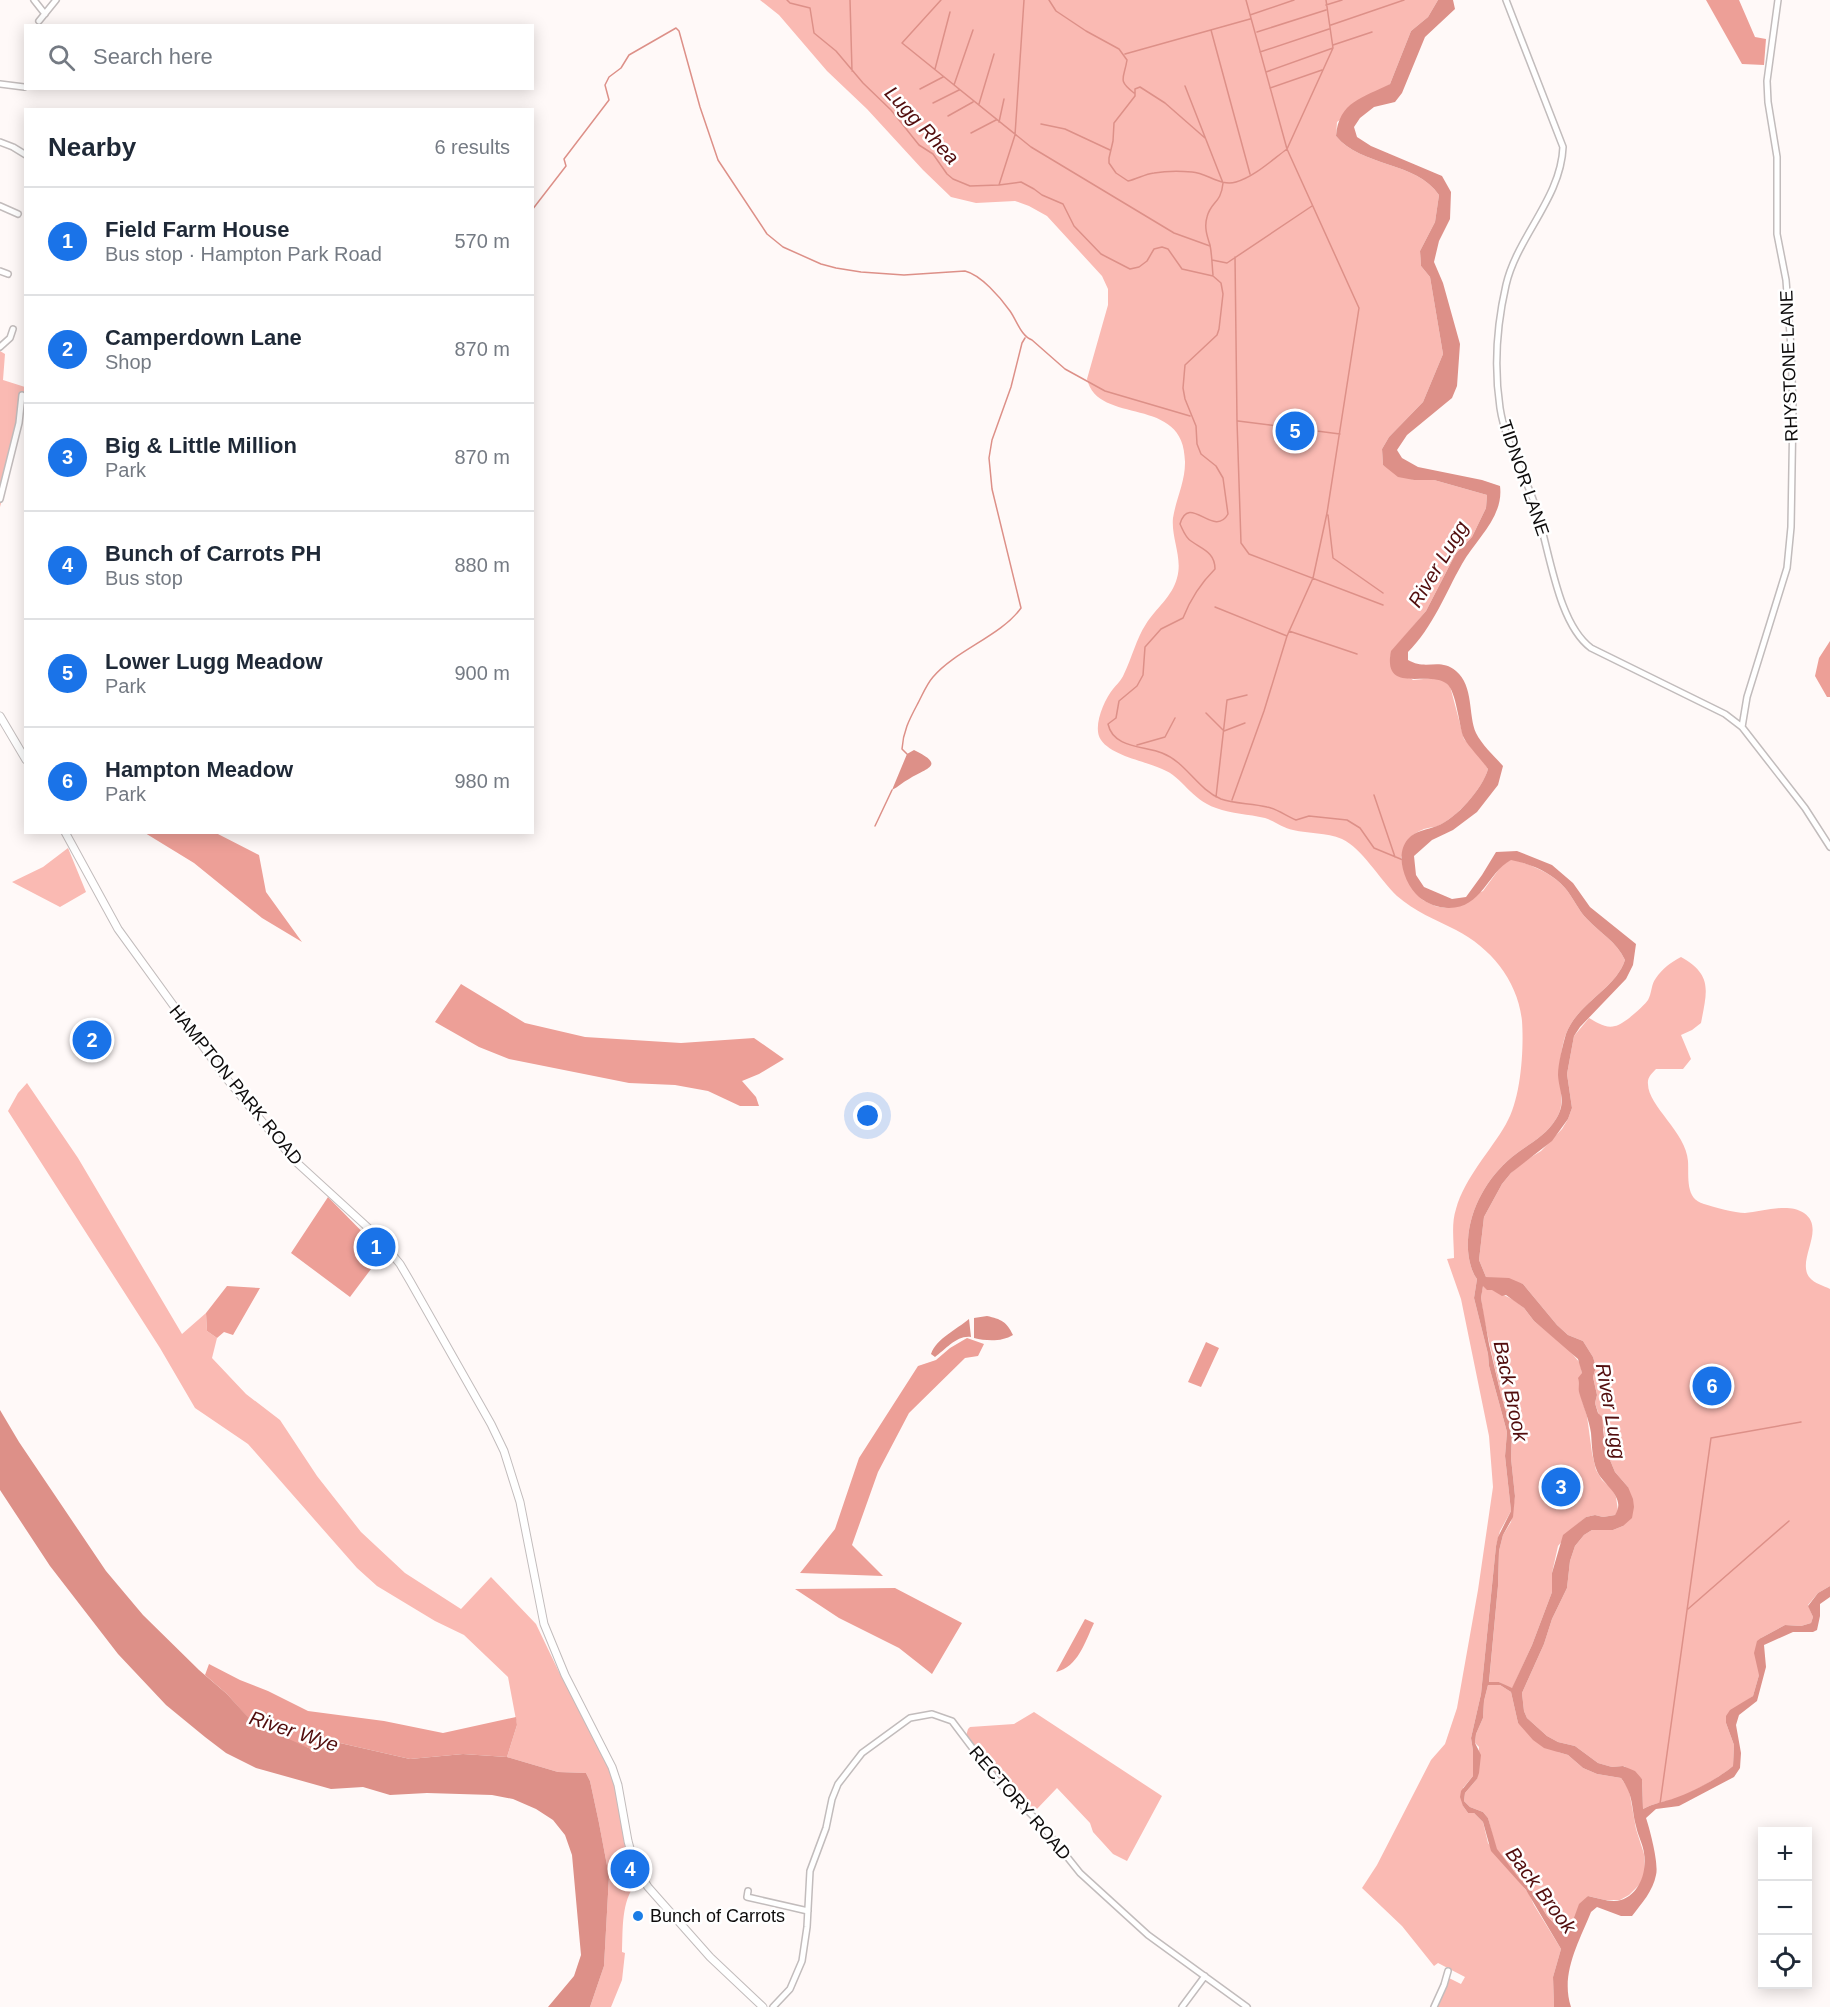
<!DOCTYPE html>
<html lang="en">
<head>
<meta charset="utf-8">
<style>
  body { margin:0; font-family:Arial,sans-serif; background:#f2f2f3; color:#1f2937 }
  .controls { position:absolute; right:18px; bottom:18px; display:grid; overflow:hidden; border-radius:0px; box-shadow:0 3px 15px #0003 }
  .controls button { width:54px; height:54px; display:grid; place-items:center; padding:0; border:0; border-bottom:2px solid #e0e1e3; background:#fff; color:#1f2937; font:30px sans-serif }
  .you { position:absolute; left:868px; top:1116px; width:21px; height:21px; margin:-15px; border:4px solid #fff; border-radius:50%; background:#1a73e8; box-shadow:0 0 0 9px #1a73e833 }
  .badge { display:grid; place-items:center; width:39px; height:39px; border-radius:50%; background:#1a73e8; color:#fff; font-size:20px; font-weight:700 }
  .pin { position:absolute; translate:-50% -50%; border:3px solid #fff; box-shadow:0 2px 6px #0006 }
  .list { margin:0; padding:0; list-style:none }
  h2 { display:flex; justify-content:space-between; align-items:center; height:78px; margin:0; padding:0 24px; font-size:26px }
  h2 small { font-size:20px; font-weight:400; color:#747a83 }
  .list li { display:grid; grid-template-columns:39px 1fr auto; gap:18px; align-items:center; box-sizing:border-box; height:108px; padding:0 24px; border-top:2px solid #e0e1e3 }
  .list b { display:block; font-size:22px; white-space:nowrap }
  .list p { margin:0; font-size:20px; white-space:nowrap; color:#747a83 }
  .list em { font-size:20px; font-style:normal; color:#747a83 }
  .icon { flex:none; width:33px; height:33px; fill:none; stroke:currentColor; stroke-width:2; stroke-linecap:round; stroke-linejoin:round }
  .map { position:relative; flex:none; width:1830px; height:2007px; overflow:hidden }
  .search { position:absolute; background:#fff; box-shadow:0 3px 15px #0003; left:24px; top:24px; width:510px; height:66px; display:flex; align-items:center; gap:15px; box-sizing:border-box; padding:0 21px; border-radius:0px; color:#747a83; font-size:22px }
  .panel { position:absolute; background:#fff; box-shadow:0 3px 15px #0003; left:24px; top:108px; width:510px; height:726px; border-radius:0px }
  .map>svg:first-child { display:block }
</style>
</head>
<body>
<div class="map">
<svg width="1830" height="2007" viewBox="0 0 1830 2007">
  <rect width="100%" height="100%" fill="#fff9f8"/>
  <path fill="#fabab3" d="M 760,0 L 1438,0 L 1428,17 L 1411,31 L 1390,84 L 1337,122 L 1336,136 C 1361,167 1416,161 1439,195 L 1435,222 L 1420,251 L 1421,266 L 1430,277 L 1443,354 L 1423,402 L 1389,437 L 1382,449 L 1383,465 L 1414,480 L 1434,480 L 1487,495 L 1486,508 L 1472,537 L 1456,553 L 1426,611 L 1392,651 L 1390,659 L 1413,680 L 1434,678 L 1442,680 L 1450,686 L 1464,739 L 1479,755 L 1488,769 C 1483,788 1458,816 1440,825 C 1434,828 1427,827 1422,830 C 1408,835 1405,846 1401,859 L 1423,900 L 1435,906 L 1445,908 L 1483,891 L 1502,865 L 1512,859 C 1531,865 1551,872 1565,888 C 1573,897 1578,910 1587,919 C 1600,933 1617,942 1625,960 C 1615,990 1578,1002 1566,1034 C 1560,1050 1559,1072 1561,1088 C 1561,1101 1563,1108 1556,1119 C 1546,1136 1527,1145 1512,1157 C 1487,1178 1470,1208 1468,1240 C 1467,1252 1470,1270 1477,1279 L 1474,1298 L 1488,1354 L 1489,1366 L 1507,1432 L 1505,1456 L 1511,1511 L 1500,1531 L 1496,1546 L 1481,1694 L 1471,1738 L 1473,1751 L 1473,1776 L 1463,1788 L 1463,1806 L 1468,1813 L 1474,1813 L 1483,1822 L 1488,1843 L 1529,1894 L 1534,1905 L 1561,1949 L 1553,1977 L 1554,2007 L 1435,2007 L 1449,1978 L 1461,1984 L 1465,1977 L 1438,1963 L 1434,1966 L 1402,1926 L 1362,1888 L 1377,1865 L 1431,1760 L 1445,1744 L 1457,1708 L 1478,1590 L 1493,1487 L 1489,1436 L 1461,1299 L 1447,1259 L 1454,1258 C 1454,1241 1451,1224 1456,1209 C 1465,1177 1490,1152 1506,1124 C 1521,1099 1524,1050 1522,1021 C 1518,981 1491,948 1456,930 C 1436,920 1414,911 1397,896 C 1380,880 1362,848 1342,839 C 1326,832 1309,834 1293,830 C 1283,828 1274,821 1265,818 C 1248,814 1232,814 1216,808 C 1190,799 1183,777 1162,769 C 1145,761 1112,756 1101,740 C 1092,728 1104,700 1113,689 C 1117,684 1121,681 1124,674 C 1132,658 1136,639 1146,624 C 1156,608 1172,597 1177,578 C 1183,558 1171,538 1173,518 C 1176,499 1185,482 1185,463 C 1186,393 1098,427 1087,379 L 1108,305 L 1108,289 L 1102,276 L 1047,216 L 1029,206 L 1015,201 L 976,203 L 951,197 L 923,170 L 867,109 L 827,71 L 779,15 Z
    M 0,351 L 5,354 L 3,380 L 25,387 L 20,432 L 0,507 Z
    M 68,848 L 86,892 L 60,907 L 12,882 L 43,867 Z
    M 1681,957 C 1713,975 1707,991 1701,1023 L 1692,1030 L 1681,1035 L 1691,1059 L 1683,1069 L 1656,1069 C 1652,1073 1647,1078 1648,1084 C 1648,1106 1686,1132 1688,1161 C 1689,1177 1685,1199 1704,1204 C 1714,1207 1735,1213 1745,1213 C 1762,1212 1788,1202 1804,1213 C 1827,1229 1795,1261 1810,1278 C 1814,1283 1824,1286 1830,1289 L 1830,1586 L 1818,1593 L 1808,1605 L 1813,1617 L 1811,1623 L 1801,1626 L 1785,1625 L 1761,1638 L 1759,1675 L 1753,1696 L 1743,1703 L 1726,1723 L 1734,1745 L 1733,1766 C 1721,1777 1690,1794 1675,1799 C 1664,1802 1654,1803 1643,1809 L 1642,1779 L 1624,1766 L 1612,1767 L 1598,1763 L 1575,1746 L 1558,1742 L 1547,1736 L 1527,1718 L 1524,1711 L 1522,1693 L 1544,1644 L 1552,1619 L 1567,1588 L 1570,1561 L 1575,1546 L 1584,1535 L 1592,1530 L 1613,1530 L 1623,1526 L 1628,1487 L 1615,1472 L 1605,1448 L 1604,1430 L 1595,1403 L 1597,1395 L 1593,1377 L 1596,1367 L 1593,1357 L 1583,1341 L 1568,1335 L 1557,1325 L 1523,1284 L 1486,1277 L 1479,1260 L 1484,1217 L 1502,1184 L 1511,1173 L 1523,1162 L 1541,1151 L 1562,1129 L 1568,1119 L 1572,1108 L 1567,1074 L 1574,1036 L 1589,1018 C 1596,1022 1606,1029 1615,1026 C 1623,1025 1644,1006 1648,1000 C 1652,993 1651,984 1656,978 C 1662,969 1671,962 1681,957 Z
    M 27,1083 L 78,1158 L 182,1334 L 206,1313 L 207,1331 L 217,1338 L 212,1358 L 246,1394 L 280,1420 L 317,1476 L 361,1532 L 405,1573 L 461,1609 L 491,1577 L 536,1624 L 559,1672 L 593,1735 L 608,1767 L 618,1794 L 627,1853 L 636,1883 C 621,1902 623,1929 622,1952 L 625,1953 L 622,1980 L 611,2007 L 590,2007 L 604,1966 L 609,1876 L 599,1823 L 590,1781 L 586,1773 L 558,1772 L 507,1757 L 517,1725 L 508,1677 L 464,1635 L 435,1621 L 377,1586 L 357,1568 L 248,1444 L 195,1408 L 160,1348 L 8,1111 L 18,1093 Z
    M 1483,1285 L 1514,1300 L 1524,1308 L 1534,1321 L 1569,1350 L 1580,1363 L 1582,1373 L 1579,1390 L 1587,1416 L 1592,1453 L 1596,1470 L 1602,1480 L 1612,1489 L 1616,1497 L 1618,1511 L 1615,1515 L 1603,1517 L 1595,1515 L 1586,1517 L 1574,1527 L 1558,1546 L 1552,1573 L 1552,1592 L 1532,1645 L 1512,1689 L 1499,1682 L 1489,1683 L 1498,1586 L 1499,1551 L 1503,1535 L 1511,1522 L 1515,1496 L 1511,1458 L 1512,1431 L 1501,1395 L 1484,1319 L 1481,1298 Z
    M 1488,1685 L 1500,1685 L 1511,1692 L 1518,1723 L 1558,1752 L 1568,1755 L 1583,1768 L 1597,1774 L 1621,1778 L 1629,1790 L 1636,1829 L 1644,1854 L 1645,1872 L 1640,1884 L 1629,1895 L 1620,1900 L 1605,1900 L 1588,1896 L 1567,1937 L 1547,1916 L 1530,1888 L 1520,1879 L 1496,1849 L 1488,1818 L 1483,1812 L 1470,1807 L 1464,1801 L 1465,1793 L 1477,1779 L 1479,1747 L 1475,1743 L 1476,1734 L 1483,1718 L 1484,1701 Z
    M 1034,1712 L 1162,1796 L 1127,1861 L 1113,1854 L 1093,1832 L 1090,1823 L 1057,1788 L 1035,1811 L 1003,1783 L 966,1736 L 968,1729 L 970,1727 L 1014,1724 Z"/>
  <path fill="#ed9f97" d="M 1706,0 L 1739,0 L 1755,37 L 1766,39 L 1764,65 L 1742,64 Z
    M 1830,641 L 1830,697 L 1827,697 L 1815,676 L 1819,658 Z
    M 145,833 L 216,833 L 259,855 L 266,892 L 302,942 L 262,918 L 194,863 Z
    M 461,984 L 525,1023 L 585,1037 L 681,1043 L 754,1038 L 784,1059 L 759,1074 L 742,1081 L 756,1097 L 759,1106 L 740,1106 L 708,1091 L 675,1085 L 629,1083 L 509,1059 L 479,1047 L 435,1022 Z
    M 328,1197 L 383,1253 L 350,1297 L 291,1253 Z
    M 227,1286 L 260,1288 L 233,1335 L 224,1332 L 217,1338 L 207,1331 L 206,1313 Z
    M 967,1338 L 984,1344 L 978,1356 L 965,1358 L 909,1413 L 878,1472 L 852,1545 L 883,1576 L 800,1573 L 835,1529 L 859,1458 L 918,1366 L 936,1360 L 950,1348 Z
    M 1206,1342 L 1219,1348 L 1201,1387 L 1188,1382 Z
    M 895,1588 L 962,1623 L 932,1674 L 899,1648 L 839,1618 L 795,1589 Z
    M 1085,1619 L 1094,1623 C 1085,1642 1078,1667 1056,1672 Z
    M 209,1664 L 240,1680 L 268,1691 L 308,1711 L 384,1721 L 443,1733 L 516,1717 L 517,1725 L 507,1757 L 463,1754 L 410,1759 L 340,1743 L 331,1747 L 311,1749 L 257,1728 L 227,1694 L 205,1675 Z"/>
  <path fill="#dd9088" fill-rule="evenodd" d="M 1438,0 L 1453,0 L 1455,9 L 1425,37 L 1402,93 L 1395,102 L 1374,107 L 1360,118 L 1354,127 L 1357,137 L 1371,146 L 1442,176 L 1451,192 L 1450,219 L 1439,241 L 1434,262 L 1443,283 L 1460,344 L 1457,386 L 1452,398 L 1407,435 L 1397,450 L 1402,458 L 1418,467 L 1482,480 L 1500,486 C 1504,517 1476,539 1462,564 C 1445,594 1433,627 1408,652 L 1408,660 C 1427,671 1439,657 1456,671 C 1474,686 1468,715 1476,733 C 1482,745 1495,757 1503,766 L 1498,785 L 1477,812 L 1453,830 L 1432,840 L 1414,856 L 1416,875 L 1424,887 L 1452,899 L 1466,897 L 1482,875 L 1496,852 L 1517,851 L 1552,865 L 1573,883 L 1590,907 L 1636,944 L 1633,965 L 1626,979 L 1580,1027 L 1574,1036 L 1567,1074 L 1572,1108 L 1568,1119 L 1552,1141 L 1511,1173 L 1502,1184 L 1484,1217 L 1479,1260 L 1486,1277 L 1509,1278 L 1523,1284 L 1557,1325 L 1568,1335 L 1583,1341 L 1593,1357 L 1596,1367 L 1593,1377 L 1597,1395 L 1595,1403 L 1598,1413 L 1602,1417 L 1605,1448 L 1615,1472 L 1628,1487 L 1633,1499 L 1634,1507 L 1632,1518 L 1623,1526 L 1613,1530 L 1592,1530 L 1584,1535 L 1575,1546 L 1570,1561 L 1567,1588 L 1552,1619 L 1544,1644 L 1522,1693 L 1524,1711 L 1527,1718 L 1547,1736 L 1558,1742 L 1575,1746 L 1598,1763 L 1612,1767 L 1623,1766 L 1635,1771 L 1642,1779 L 1643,1809 C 1654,1803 1664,1802 1675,1798 C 1690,1793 1721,1777 1733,1766 L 1734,1745 L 1726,1723 L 1726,1716 L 1730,1710 L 1753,1696 L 1759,1675 L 1754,1653 L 1757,1641 L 1761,1638 L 1785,1625 L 1801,1626 L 1811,1623 L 1813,1617 L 1808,1606 L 1818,1593 L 1830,1586 L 1830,1597 L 1820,1604 L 1820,1616 L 1817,1630 L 1813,1632 L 1793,1632 L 1764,1645 L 1766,1667 L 1757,1701 L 1739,1715 L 1736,1725 L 1741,1753 L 1740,1768 L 1734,1777 L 1679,1806 L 1656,1809 L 1646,1818 C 1650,1830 1659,1864 1656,1875 C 1653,1891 1642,1903 1632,1916 L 1621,1916 L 1597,1907 L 1591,1912 C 1579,1942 1560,1974 1571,2007 L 1554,2007 L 1553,1977 L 1561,1949 L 1526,1890 L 1491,1851 L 1483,1822 L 1474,1813 L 1468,1813 L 1463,1806 L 1460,1797 L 1461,1791 L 1473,1776 L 1473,1751 L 1471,1738 L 1481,1694 L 1496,1546 L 1498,1537 L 1511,1511 L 1505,1456 L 1507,1432 L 1489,1366 L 1488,1354 L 1474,1298 L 1477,1279 C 1470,1270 1467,1252 1468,1240 C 1470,1208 1487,1178 1512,1157 C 1527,1145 1546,1136 1556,1119 C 1567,1101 1559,1092 1558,1075 C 1558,1064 1563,1044 1566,1034 C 1578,1002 1615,990 1625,960 C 1617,942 1600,933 1587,919 C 1578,910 1573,897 1565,888 C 1551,872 1531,864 1511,860 C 1487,873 1482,908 1449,908 C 1438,908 1428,904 1419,897 C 1405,885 1394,855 1408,839 C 1416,830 1427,830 1437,826 C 1456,819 1483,788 1488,769 C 1482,760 1466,744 1463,736 C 1459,724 1456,691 1447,684 C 1429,669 1382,696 1391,651 L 1426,611 L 1456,553 L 1472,537 L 1486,508 L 1487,495 L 1434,480 L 1414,480 L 1398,477 L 1383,465 L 1382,449 L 1389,437 L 1423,402 L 1443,354 L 1430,277 L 1421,266 L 1420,251 L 1435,222 L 1439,195 C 1416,161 1361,167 1336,136 C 1339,101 1363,98 1390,84 L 1411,31 L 1428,17 ZM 1483,1286 L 1487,1290 L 1492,1290 L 1502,1296 L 1506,1295 L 1524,1308 L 1534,1321 L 1578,1359 L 1582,1373 L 1578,1378 C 1580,1384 1578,1387 1579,1392 C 1583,1406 1589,1419 1591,1433 C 1592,1446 1592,1458 1597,1471 C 1603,1485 1627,1497 1615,1515 L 1603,1517 L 1595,1515 L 1586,1517 L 1563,1535 L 1552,1573 L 1552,1592 L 1532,1645 L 1512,1688 L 1499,1682 L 1489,1682 L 1498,1586 L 1499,1551 L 1503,1535 L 1513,1517 L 1515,1496 L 1511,1458 L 1512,1431 L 1501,1395 L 1489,1344 L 1481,1298 ZM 1488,1685 L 1500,1685 L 1511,1692 L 1518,1723 L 1533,1740 L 1544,1748 L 1568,1755 L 1583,1768 L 1597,1774 L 1621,1778 C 1634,1796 1631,1806 1636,1826 C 1638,1836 1643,1844 1644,1853 C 1647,1871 1640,1894 1621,1900 C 1611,1903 1598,1898 1588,1896 L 1579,1904 L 1567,1937 L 1547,1916 L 1530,1888 L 1520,1879 L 1497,1849 L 1488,1818 L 1483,1812 L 1470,1807 L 1464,1801 L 1465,1793 L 1477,1779 L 1479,1773 L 1481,1755 L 1475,1743 L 1476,1734 L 1483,1718 L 1484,1701 Z
    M 914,750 C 947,766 926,768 909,779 C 903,782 898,787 892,790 L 907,754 Z
    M 987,1316 C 1001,1319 1007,1322 1013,1335 C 1002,1342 986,1341 974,1338 L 974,1318 Z
    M 969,1319 L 971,1337 C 957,1335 946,1349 935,1357 L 931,1354 C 937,1338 956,1330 969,1319 Z
    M 0,1410 L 19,1442 L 106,1571 L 143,1615 L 199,1670 L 227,1694 L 257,1727 L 282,1736 L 311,1749 L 331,1747 L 340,1743 L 410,1759 L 463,1754 L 507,1757 L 558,1772 L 586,1773 L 590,1781 L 599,1823 L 609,1876 L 604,1966 L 590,2007 L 548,2007 L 574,1976 L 581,1955 L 572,1855 L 565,1835 L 553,1820 L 536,1809 L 513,1799 L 492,1795 L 427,1793 L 390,1795 L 363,1787 L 331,1789 L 256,1768 L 226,1753 L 205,1737 L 166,1705 L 118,1654 L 50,1566 L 0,1490 Z"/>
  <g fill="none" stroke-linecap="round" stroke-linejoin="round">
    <path stroke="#dd9088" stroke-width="1.5" d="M 787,0 L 790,3 L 810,8 L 814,33 L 836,51 L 863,83 L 891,110 L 919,145 L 933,154 L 947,174 L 953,179 L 970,186 L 999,185 L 1021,182 L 1034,189 L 1042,195 L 1063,204 L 1074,226 L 1101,254 L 1130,269 L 1139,267 L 1147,261 L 1154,249 L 1162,247 L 1168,249 L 1182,269 L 1213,276 L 1221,283 L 1223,294 L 1219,329 L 1217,335 L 1185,365 L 1183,388 L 1185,399 L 1196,426 L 1197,444 L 1201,454 L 1216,466 L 1223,478 L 1228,514 C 1214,539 1189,492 1180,524 C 1183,530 1185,537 1191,541 C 1202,549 1215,552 1215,569 C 1201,583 1190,600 1183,618 L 1161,629 L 1145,647 L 1143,675 L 1137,686 L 1119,701 L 1116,718 L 1108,724 C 1113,748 1144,746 1162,753 C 1186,762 1197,789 1221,799 C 1234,804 1252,803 1267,807 C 1278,809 1286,816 1296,820 L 1309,816 L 1347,820 L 1360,828 L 1374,848 L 1403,860
      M 850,0 L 852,71
      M 941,0 L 902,43 L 1031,147 L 1174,233 L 1210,246
      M 1049,0 L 1056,11 L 1086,31 L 1119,49 L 1127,60 C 1124,79 1117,80 1134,93
      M 1326,5 L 1342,0
      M 1250,15 L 1294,0
      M 1331,25 L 1404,0
      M 1211,30 L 1250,174
      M 1257,32 L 1326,10
      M 1333,45 L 1372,32
      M 1260,52 L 1329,29
      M 1125,54 L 1250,19
      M 935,69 L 950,12
      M 1266,72 L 1333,48
      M 954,85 L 973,30
      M 1185,86 L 1223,183 C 1221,204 1211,201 1207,217 C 1204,227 1207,236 1210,245 C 1212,255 1212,265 1213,275
      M 1270,88 L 1322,70
      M 920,89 L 943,77
      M 933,103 L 959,90
      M 979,104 L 994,54
      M 948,116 L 973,102
      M 999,122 L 1004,99
      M 1041,124 L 1065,129 L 1110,150
      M 971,133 L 996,120
      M 1205,138 L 1165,103 L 1140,87 L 1135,89 L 1135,96 L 1114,123 L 1113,141 L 1109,158 L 1109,163 L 1116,173 L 1128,181 C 1137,179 1145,174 1154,173 C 1166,171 1180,171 1192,172 C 1207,173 1221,187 1236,182 C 1254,177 1272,160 1287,149 L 1246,0
      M 999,185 L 1015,135 L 1024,0
      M 532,210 L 566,166 L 564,159 L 609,100 L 605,85 L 609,77 L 621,68 L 629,55 L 676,28 L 679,31 L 700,107 L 718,160 L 767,234 L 783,247 L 821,264 L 836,268 L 861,272 L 904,275 L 965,271 C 981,275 1000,297 1010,311 C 1017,321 1021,336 1032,340 L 1065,369 L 1105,391 L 1190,416
      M 1235,257 L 1237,421 L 1241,543 L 1249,554 L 1383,605
      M 1212,260 L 1227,263 L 1312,206
      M 1238,421 L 1340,434
      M 1328,515 L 1333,558 L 1383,593
      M 1215,607 L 1287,636
      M 1289,631 L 1357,654
      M 1206,713 L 1224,731 L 1245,723
      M 1137,745 L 1165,737 L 1175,718
      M 907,754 L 902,749 C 903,732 909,720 917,705 C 922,696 926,685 933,677 C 956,650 1001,636 1021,608 L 992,489 L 989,458 L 992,440 L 1011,387 L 1022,343 L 1025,338
      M 1374,795 L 1395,857
      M 1216,797 L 1227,700 L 1247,695
      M 1232,800 L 1264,711 L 1287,636 L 1313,578 L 1327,513 L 1359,308 L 1287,149 L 1333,48 L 1326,0
      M 875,826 L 892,790
      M 1688,1609 L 1789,1521
      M 1660,1804 L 1711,1438 L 1801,1422"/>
    <defs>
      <path id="street" d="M 34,0 L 45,14
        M 1506,0 L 1563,147 C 1561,198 1517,237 1506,285 C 1497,324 1494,368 1500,408 C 1505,441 1523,471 1534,502 C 1549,544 1556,622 1591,648 L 1725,714 L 1742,727 L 1805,808 L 1830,847
        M 39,21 L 56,0
        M 0,84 L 24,87
        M 0,142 L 13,147 L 26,155
        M 0,206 L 18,214
        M 0,271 L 8,274
        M 0,347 L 10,338 L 13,329
        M 0,499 L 19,423 L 22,395
        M 1742,727 L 1747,697 L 1787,568 L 1791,527 L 1793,408 L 1791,348 L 1786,280 L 1777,234 L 1777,157 L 1768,102 L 1767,81 L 1778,0
        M 748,1891 L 747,1897 L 808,1911
        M 773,2007 L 790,1989 L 802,1961 L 807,1927 L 810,1871 L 826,1828 L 832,1799 L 838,1784 L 862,1753 L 910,1718 L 932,1714 L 952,1721 L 998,1782 L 1040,1823 L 1080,1873 L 1148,1935 L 1247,2007
        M 1182,2007 L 1205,1976
        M 1434,2007 L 1444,1985 L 1448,1971"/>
      <path id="secondary" d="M 0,716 L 26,760
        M 65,832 L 118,929 L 226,1078 L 294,1160 L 376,1235 L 400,1264 L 410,1281 L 491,1424 L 504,1451 L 520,1502 L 544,1624 L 565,1675 L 612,1767 L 618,1785 L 628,1841 L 635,1867 L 648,1887 L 710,1957 L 763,2007"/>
    </defs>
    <use href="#street" stroke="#c2bcbc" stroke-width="8"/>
    <use href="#secondary" stroke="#c2bcbc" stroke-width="9"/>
    <use href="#street" stroke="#fff" stroke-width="5"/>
    <use href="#secondary" stroke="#fff" stroke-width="7"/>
  </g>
  <circle fill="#1b7de6" stroke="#fff" stroke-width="2" cx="638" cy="1916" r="6"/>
  <g text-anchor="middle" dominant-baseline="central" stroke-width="5" stroke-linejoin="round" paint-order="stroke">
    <g font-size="18" fill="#0e0c0c" stroke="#fff">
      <text transform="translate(1789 366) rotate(-92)">RHYSTONE LANE</text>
      <text transform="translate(1524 478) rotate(71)">TIDNOR LANE</text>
      <text transform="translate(236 1085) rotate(51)">HAMPTON PARK ROAD</text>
      <text transform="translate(1020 1803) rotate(49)">RECTORY ROAD</text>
    </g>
    <g font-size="18" fill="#0e0c0c" stroke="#fff" text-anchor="start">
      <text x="650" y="1916">Bunch of Carrots</text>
    </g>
    <g font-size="20" font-style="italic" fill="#520d0d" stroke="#fff">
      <text transform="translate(922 125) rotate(47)">Lugg Rhea</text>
      <text transform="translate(1438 564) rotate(-59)">River Lugg</text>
      <text transform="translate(1511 1391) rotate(78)">Back Brook</text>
      <text transform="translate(1611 1411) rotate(80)">River Lugg</text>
      <text transform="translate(294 1731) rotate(18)">River Wye</text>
      <text transform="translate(1541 1890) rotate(53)">Back Brook</text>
    </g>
  </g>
</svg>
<div class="controls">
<button>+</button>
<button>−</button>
<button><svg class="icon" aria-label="locate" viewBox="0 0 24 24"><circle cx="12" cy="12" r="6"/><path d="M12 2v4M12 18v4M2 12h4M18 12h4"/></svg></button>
</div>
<div class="you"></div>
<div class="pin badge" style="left:376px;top:1247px">1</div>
<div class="pin badge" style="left:92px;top:1040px">2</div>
<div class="pin badge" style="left:1561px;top:1487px">3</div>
<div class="pin badge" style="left:630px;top:1869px">4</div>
<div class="pin badge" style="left:1295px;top:431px">5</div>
<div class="pin badge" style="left:1712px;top:1386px">6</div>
<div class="search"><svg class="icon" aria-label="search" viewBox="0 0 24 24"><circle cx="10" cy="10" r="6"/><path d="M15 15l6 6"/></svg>Search here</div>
<section class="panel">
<h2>Nearby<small>6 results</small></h2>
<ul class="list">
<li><span class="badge">1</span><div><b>Field Farm House</b><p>Bus stop · Hampton Park Road</p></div><em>570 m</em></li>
<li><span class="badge">2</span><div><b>Camperdown Lane</b><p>Shop</p></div><em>870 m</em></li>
<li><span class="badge">3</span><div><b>Big &amp; Little Million</b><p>Park</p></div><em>870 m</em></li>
<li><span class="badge">4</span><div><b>Bunch of Carrots PH</b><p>Bus stop</p></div><em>880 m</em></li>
<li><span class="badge">5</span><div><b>Lower Lugg Meadow</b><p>Park</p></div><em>900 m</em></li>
<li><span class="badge">6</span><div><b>Hampton Meadow</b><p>Park</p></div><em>980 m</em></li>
</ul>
</section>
</div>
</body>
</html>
